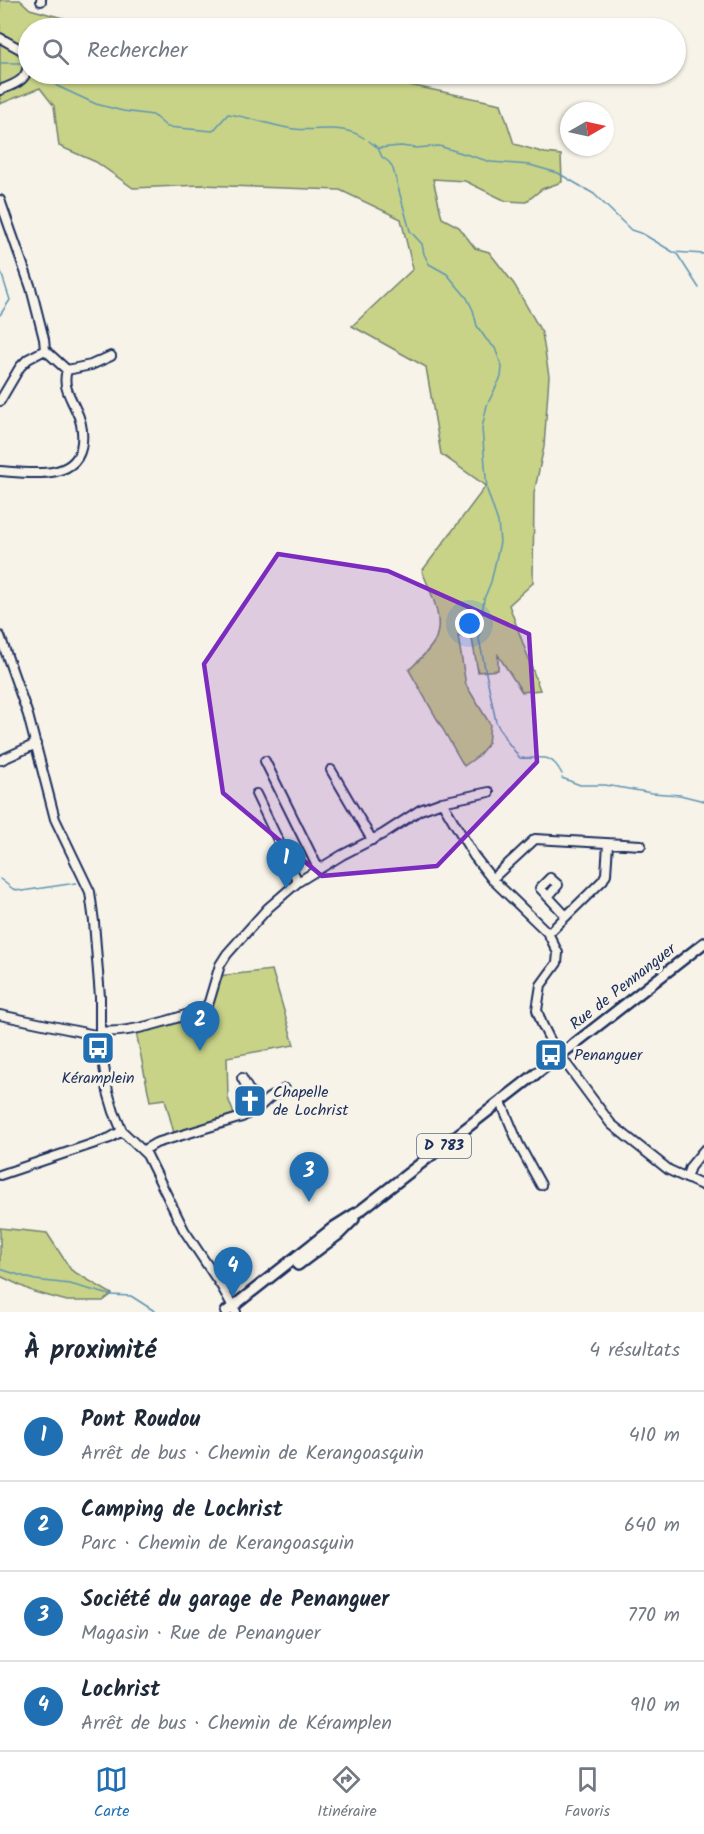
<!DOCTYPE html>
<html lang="fr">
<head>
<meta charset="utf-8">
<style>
  body { margin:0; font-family:Kalam,sans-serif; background:#f6f6f7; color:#1f2937 }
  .compass { position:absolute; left:560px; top:102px; width:54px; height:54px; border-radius:50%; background:#fff; box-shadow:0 2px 4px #0004; rotate:81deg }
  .you { position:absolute; left:470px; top:624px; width:21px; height:21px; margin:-15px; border:4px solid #fff; border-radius:50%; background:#1a73e8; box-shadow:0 0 0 9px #1a73e833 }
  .badge { display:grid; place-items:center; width:39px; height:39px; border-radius:50%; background:#1f6fb2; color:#fff; font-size:20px; font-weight:700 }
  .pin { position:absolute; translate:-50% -50px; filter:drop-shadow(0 2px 3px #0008) }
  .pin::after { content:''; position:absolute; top:32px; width:21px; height:18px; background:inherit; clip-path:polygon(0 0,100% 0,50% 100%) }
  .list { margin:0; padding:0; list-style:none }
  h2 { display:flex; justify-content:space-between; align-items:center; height:78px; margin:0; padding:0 24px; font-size:26px }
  h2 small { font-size:20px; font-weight:400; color:#747a83 }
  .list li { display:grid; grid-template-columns:39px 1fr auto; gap:18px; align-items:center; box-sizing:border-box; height:90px; padding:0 24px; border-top:2px solid #e0e1e3 }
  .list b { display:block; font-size:22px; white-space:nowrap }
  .list p { margin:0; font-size:20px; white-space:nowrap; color:#747a83 }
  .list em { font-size:20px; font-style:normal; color:#747a83 }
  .icon { flex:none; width:33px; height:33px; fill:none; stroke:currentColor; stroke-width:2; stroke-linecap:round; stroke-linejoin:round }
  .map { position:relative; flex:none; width:704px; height:1312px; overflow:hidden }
  .search { position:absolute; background:#fff; box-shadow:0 2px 4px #0004; left:18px; right:18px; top:18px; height:66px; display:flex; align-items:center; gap:15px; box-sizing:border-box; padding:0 21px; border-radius:33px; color:#747a83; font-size:22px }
  .sheet { height:438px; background:#fff }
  nav { display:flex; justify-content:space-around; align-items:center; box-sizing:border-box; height:84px; border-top:2px solid #e0e1e3; background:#fff; font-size:16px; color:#747a83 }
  nav a { display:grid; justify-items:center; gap:3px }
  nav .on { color:#1f6fb2 }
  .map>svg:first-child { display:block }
</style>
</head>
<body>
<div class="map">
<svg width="704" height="1312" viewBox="0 0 704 1312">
  <rect width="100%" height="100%" fill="#f7f3e8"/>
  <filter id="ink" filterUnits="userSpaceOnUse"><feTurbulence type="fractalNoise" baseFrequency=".0167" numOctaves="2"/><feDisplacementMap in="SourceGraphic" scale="12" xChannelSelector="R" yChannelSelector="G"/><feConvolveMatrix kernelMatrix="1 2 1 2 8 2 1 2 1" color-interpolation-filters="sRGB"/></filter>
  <g filter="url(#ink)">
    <path fill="#c8d387" stroke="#728172" stroke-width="1.5" d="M 0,0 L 20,0 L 30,9 L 66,19 L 78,28 L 28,28 L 28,74 L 154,74 L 169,81 L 185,74 L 225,74 L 233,80 L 307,74 L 356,74 L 501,104 L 514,144 L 545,153 L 561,155 L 562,182 L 542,189 L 526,202 L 506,201 L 465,181 L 433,179 L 442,218 L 459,227 L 475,248 L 489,252 L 514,284 L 542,333 L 549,376 L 544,447 L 534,493 L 533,583 L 509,605 L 540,690 L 522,692 L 498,655 L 498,670 L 478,672 L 472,639 L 458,636 L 466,685 L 490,724 L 488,744 L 478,756 L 464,766 L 409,670 C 417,662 428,652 434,642 C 446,620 430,591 422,571 L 486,486 L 441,454 L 426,367 L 352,326 L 413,269 L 401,219 L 340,190 L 201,185 L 133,188 L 96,162 L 59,146 L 54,106 L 40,88 L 0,104 Z
      M 272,970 L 294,1045 L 227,1057 L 228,1098 L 235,1117 L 174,1133 L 165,1099 L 150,1101 L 136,1032 L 210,1010 L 218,976 Z
      M 0,1228 L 47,1233 L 71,1270 L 112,1294 L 103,1301 L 67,1301 L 34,1292 L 0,1276 Z"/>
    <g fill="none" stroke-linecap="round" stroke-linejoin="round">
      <path stroke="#5f94b4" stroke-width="1.5" d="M 0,63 L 23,63
        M 49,74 L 57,86 L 96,104 L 123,111 L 153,115 L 167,127 L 213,131 L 228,114 C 250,117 272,126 294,129 C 318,132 342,123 364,138
        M 369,141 L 378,148 L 382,157 L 389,162 L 393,169 L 410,231 L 422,244 L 424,254 L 429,264 L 447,274 L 467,298 L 473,310 L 477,326 L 486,339 L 495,348 L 502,367 L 501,377 L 487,405 L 482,428 L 487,490 L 498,522 L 500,542 L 491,582 L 484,599 L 479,639 L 496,722 L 506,740 L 520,758 C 539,760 550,750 562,774
        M 379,148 L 401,146 L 416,148 L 439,146 L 491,162 L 530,165 L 558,173 L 594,194 L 631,230 L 643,234 L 673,252 L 704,254
        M 677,254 L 699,288
        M 0,269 L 10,300 L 0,315
        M 562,778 L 580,785 L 605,785 L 652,793 L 680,795 L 704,801
        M 0,879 L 13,889 L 22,891 L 76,883
        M 0,1269 L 35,1280 L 70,1284 L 110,1295 L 131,1296 L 156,1312"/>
      <defs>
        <path id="minor" d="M 41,0 L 41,1
          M 0,38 L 20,49 L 28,56 C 30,79 19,83 0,90
          M 0,200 L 31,288 L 44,339 L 45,350 L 67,370
          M 67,370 L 91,365 L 111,356
          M 0,401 L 20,367 L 28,359 L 45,350
          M 0,471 C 28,473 79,482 82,442 C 83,432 81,420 76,410 C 70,396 62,386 67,370
          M 0,636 L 28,715 L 55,819 L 90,892 L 94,922 L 100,997 L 100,1041 L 108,1092 L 114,1112 L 122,1131 L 147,1155 L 184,1230 L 222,1287 L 236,1312
          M 1,760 L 36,744
          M 265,761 L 318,868
          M 331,770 L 372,840
          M 256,794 L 298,882
          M 442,802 L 474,856 L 492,879 L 548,933 L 558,953 L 557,963 L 541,985 L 537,1010 L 542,1024 L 553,1046 L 611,1124 L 669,1170 L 704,1186
          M 492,879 L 535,839 L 641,845
          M 548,897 L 558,885 L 550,878 L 540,888 L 566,916
          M 548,934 L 603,880 L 606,874 L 608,844
          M 0,1015 L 100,1036
          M 100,1031 C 127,1035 179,1018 205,1008 L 209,1002 L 220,965 L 227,954 L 268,908 L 298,882 L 342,855 L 383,834 L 420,810 L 442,802 L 489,792
          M 242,1078 L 248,1089
          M 501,1102 L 519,1145 L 541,1185
          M 258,1108 L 269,1098 L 285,1089
          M 144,1150 L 156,1143 L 242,1117 L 242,1092 L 248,1089 L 254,1095 L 258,1108 L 242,1117
          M 0,1175 L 110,1138 L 122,1131
          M 686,1178 L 690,1167 L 704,1150"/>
        <path id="major" d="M 298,1265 L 338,1235 L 354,1219
          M 226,1312 L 334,1227 L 361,1210 L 704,943"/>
      </defs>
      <use href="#minor" stroke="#1b2f5e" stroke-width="12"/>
      <use href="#major" stroke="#1b2f5e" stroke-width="14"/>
      <use href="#minor" stroke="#f7f3e8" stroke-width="8"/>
      <use href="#major" stroke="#f7f3e8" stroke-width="9"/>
    </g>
  </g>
  <path fill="#7b2cbf" fill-opacity="0.2" stroke="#7b2cbf" stroke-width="4.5" stroke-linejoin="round" d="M 278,554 L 388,571 L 529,634 L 537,762 L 437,866 L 322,876 L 223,793 L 204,664 Z"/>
  <defs>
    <symbol id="bus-square" viewBox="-11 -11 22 22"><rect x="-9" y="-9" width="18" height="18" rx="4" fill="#1f6fb2" stroke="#f7f3e8"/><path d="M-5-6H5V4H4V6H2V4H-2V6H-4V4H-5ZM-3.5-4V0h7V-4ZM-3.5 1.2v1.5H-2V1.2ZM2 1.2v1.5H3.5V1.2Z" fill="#fff"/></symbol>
    <symbol id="church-square" viewBox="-11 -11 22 22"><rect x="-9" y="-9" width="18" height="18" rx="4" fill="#1f6fb2" stroke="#f7f3e8"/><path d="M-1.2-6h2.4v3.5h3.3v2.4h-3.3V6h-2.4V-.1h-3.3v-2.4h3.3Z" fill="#fff"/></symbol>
  </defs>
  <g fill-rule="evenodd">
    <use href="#bus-square" x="79" y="1029" width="38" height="38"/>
    <use href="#bus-square" x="532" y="1036" width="38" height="38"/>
    <use href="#church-square" x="231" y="1082" width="38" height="38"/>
  </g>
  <g text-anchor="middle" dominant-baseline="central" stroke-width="6" stroke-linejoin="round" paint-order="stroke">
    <rect fill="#f7f3e8" stroke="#5d6a87" stroke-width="1.5" x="417" y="1134" width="54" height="24" rx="4.5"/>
    <g font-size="15" font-weight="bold" fill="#1b2f5e">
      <text x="444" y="1146">D 783</text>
    </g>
    <g font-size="16" fill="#1b2f5e" stroke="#f7f3e8">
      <text transform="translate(623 987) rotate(-38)">Rue de Pennanguer</text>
    </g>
    <g font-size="16" fill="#1b2f5e" stroke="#f7f3e8" text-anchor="start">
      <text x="574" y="1055">Penanguer</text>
      <text x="98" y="1078" text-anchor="middle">Kéramplein</text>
      <text x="273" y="1092">Chapelle<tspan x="273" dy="18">de Lochrist</tspan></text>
    </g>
  </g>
</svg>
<svg class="compass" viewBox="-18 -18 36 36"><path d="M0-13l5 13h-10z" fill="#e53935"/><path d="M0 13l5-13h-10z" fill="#747a83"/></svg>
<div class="you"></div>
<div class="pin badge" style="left:286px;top:889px">1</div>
<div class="pin badge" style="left:200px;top:1051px">2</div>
<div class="pin badge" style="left:309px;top:1202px">3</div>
<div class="pin badge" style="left:233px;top:1297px">4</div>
<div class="search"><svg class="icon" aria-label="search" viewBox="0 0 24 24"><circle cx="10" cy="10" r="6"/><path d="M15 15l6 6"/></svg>Rechercher</div>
</div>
<section class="sheet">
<h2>À proximité<small>4 résultats</small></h2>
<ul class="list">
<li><span class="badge">1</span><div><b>Pont Roudou</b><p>Arrêt de bus · Chemin de Kerangoasquin</p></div><em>410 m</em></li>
<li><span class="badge">2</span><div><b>Camping de Lochrist</b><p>Parc · Chemin de Kerangoasquin</p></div><em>640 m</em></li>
<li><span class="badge">3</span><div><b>Société du garage de Penanguer</b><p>Magasin · Rue de Penanguer</p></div><em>770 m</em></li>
<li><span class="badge">4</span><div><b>Lochrist</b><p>Arrêt de bus · Chemin de Kéramplen</p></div><em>910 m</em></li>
</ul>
</section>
<nav>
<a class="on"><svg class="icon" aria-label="map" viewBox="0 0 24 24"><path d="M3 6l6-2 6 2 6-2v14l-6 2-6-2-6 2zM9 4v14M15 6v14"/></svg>Carte</a>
<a><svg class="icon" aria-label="directions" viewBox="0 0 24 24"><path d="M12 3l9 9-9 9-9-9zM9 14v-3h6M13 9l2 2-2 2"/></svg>Itinéraire</a>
<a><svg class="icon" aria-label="saved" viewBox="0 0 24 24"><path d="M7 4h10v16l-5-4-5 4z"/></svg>Favoris</a>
</nav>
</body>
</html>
